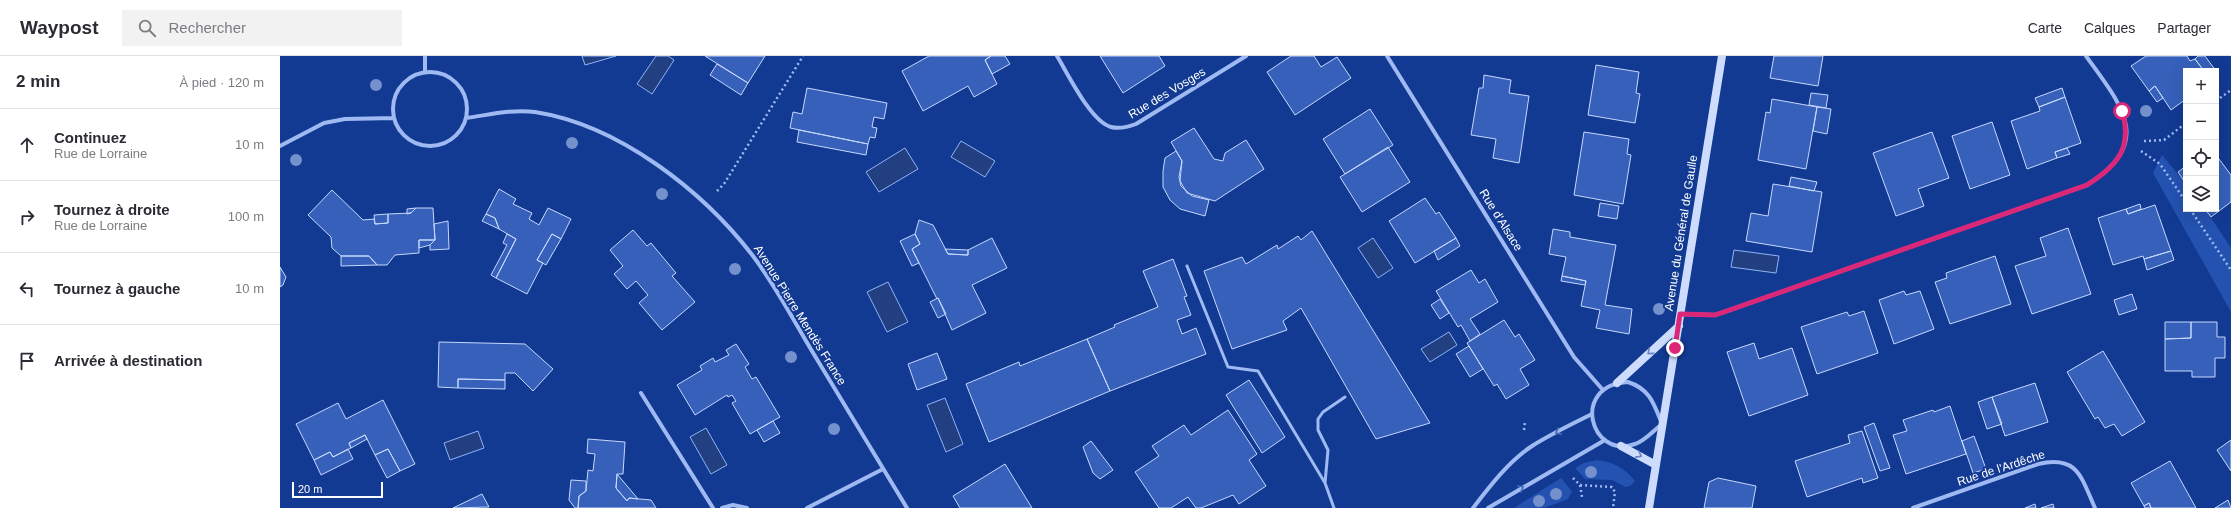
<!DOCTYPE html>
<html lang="fr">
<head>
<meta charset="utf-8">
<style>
  body { margin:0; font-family:Helvetica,sans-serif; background:#f2f2f3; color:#2b2b33 }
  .controls { position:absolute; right:12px; top:12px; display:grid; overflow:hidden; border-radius:0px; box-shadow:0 4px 16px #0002 }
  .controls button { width:36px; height:36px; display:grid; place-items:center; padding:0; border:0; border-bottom:1px solid #e1e1e2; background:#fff; color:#2b2b33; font:20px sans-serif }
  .scale { position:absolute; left:12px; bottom:10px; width:91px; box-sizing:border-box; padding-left:4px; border:2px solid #fff; border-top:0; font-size:11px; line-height:14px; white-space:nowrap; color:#fff; -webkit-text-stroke:3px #123a92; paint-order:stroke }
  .stop { position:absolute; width:12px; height:12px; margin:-9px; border:3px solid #db2777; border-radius:50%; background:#fff }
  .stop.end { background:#db2777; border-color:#fff; box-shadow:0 1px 4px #0008 }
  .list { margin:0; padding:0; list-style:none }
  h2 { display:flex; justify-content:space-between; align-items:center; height:52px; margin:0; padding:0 16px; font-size:17px }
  h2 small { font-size:13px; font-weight:400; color:#7c7c81 }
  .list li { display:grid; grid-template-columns:26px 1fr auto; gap:12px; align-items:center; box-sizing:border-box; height:72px; padding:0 16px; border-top:1px solid #e1e1e2 }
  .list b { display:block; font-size:15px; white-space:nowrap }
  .list p { margin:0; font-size:13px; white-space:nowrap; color:#7c7c81 }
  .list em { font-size:13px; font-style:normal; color:#7c7c81 }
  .icon { flex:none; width:22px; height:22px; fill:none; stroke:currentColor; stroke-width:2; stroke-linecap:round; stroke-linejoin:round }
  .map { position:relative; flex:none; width:1951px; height:452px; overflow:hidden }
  header { display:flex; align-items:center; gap:24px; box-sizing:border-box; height:56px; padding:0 20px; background:#fff; border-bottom:1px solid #e1e1e2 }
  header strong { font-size:19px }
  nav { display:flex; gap:22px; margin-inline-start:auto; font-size:14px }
  .search { width:280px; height:36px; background:#f2f2f3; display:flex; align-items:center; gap:10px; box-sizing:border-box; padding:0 14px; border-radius:0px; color:#7c7c81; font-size:15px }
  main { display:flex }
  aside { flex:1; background:#fff }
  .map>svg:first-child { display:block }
</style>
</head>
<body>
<header>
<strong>Waypost</strong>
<div class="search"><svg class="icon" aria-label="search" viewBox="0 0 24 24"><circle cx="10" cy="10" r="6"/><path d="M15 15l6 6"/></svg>Rechercher</div>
<nav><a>Carte</a><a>Calques</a><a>Partager</a></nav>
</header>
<main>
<aside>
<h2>2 min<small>À pied · 120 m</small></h2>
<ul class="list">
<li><svg class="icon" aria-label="ahead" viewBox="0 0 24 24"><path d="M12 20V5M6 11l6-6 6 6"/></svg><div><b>Continuez</b><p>Rue de Lorraine</p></div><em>10 m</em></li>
<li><svg class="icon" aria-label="right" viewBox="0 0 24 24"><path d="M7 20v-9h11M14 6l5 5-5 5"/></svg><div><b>Tournez à droite</b><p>Rue de Lorraine</p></div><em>100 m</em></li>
<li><svg class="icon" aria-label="left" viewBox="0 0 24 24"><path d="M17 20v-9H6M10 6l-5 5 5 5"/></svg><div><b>Tournez à gauche</b></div><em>10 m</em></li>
<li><svg class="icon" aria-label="arrive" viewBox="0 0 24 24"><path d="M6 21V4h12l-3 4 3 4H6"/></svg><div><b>Arrivée à destination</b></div></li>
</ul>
</aside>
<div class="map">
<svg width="1951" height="452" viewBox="0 0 1951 452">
  <rect width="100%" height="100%" fill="#123a92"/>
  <path fill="#2452b1" d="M 1882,99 L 1906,128 L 1906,153 L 1925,153 L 1951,192 L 1951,256 L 1873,117 Z
    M 1317,404 C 1333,406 1345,412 1355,425 L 1350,430 L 1345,431 L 1332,424 L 1305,423 L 1295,412 L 1304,407 Z
    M 1281,422 L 1292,435 L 1288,443 L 1264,452 L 1234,452 Z"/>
  <path fill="#213f81" stroke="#90b3f5" d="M 302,0 L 336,0 L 305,9 Z
    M 376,0 L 388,0 L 394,4 L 372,38 L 357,28 Z
    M 681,85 L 715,105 L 705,121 L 671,101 Z
    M 625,92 L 638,113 L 599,136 L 586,116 Z
    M 1093,182 L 1113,212 L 1098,222 L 1078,192 Z
    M 1454,194 L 1499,200 L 1496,217 L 1451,211 Z
    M 608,226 L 628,266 L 607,276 L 587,236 Z
    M 1169,276 L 1177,289 L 1150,306 L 1141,293 Z
    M 665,342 L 683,388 L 666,396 L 647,349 Z
    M 426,372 L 447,409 L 431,418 L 410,381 Z
    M 198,375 L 204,392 L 170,404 L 164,387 Z"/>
  <path fill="#3660b9" stroke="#c6d8fd" d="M 425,0 L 485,0 L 468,27 Z
    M 649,0 L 711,0 L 705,4 L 717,28 L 694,41 L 688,30 L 643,55 L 622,15 Z
    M 711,0 L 725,0 L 730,8 L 712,18 L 705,4 Z
    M 820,0 L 879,0 L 885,10 L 843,37 Z
    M 1011,0 L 1034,0 L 1041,11 L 1057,1 L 1071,22 L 1015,59 L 987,16 Z
    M 1494,0 L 1543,0 L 1538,30 L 1490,22 Z
    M 1866,0 L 1907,0 L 1910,5 L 1915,3 L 1924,15 L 1906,15 L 1906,43 L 1891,54 L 1875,30 L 1869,35 L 1851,10 Z
    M 1918,0 L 1925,0 L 1936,15 L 1924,15 L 1915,3 Z
    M 437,8 L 468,27 L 461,39 L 430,19 Z
    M 1316,9 L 1359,16 L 1356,37 L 1360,38 L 1355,67 L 1308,59 Z
    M 1204,19 L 1231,24 L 1229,37 L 1249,40 L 1239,107 L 1213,102 L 1216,83 L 1191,79 L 1199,32 L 1203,32 Z
    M 1875,30 L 1883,42 L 1877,46 L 1869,35 Z
    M 527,32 L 607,47 L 604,63 L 594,61 L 592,71 L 597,72 L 595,82 L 590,81 L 588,88 L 510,72 L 513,56 L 522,58 Z
    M 1782,32 L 1785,41 L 1759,51 L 1755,42 Z
    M 1531,37 L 1548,39 L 1546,52 L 1529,49 Z
    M 1785,41 L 1801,87 L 1775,96 L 1777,102 L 1747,113 L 1731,65 L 1760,55 L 1759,51 Z
    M 1492,43 L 1537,51 L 1526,113 L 1478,104 L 1486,56 L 1490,57 Z
    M 1537,51 L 1551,53 L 1547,78 L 1533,75 Z
    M 1090,53 L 1113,89 L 1065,118 L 1043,83 Z
    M 1712,66 L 1730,119 L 1690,133 L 1672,80 Z
    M 914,72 L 934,103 L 943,105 L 945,97 L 966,84 L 984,113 L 935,145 L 907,137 L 900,125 L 902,105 L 891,86 Z
    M 519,74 L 588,88 L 586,99 L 517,86 Z
    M 1304,76 L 1349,83 L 1347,98 L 1351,99 L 1343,148 L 1294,139 Z
    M 1652,76 L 1669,122 L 1638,133 L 1644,150 L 1616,160 L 1593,97 Z
    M 1108,91 L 1130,126 L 1082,156 L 1060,121 Z
    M 1787,92 L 1790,98 L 1777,102 L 1775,96 Z
    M 896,95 L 902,105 L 899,121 L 901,130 L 912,140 L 929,144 L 925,160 L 900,153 L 890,144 L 883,131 L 883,115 L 885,102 Z
    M 1936,99 L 1951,119 L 1951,146 L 1931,161 L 1925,153 L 1936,153 Z
    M 1906,110 L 1906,128 L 1898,116 Z
    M 1511,121 L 1537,126 L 1534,135 L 1509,130 Z
    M 1493,128 L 1542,136 L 1532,196 L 1466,185 L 1471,157 L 1488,160 Z
    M 219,133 L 236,143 L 233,148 L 252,157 L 249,163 L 259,169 L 268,152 L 291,163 L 281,183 L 272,178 L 257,204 L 263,207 L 247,238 L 216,222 L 236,183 L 219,173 L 215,162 L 206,158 Z
    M 52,134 L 83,164 L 94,163 L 95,168 L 108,167 L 108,158 L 131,157 L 136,152 L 153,152 L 155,184 L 139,184 L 139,197 L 115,199 L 107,209 L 97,209 L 89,200 L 61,200 L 52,192 L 51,181 L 28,159 Z
    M 1145,142 L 1156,158 L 1159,156 L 1176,182 L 1135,207 L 1109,165 Z
    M 1320,147 L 1339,150 L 1337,163 L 1318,160 Z
    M 1860,148 L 1861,153 L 1848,158 L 1846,153 Z
    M 1875,149 L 1891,195 L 1864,203 L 1863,200 L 1833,209 L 1818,162 L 1846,153 L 1848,158 Z
    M 136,152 L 131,157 L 127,158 L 127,153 Z
    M 108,158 L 108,167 L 95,168 L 94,159 Z
    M 206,158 L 215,162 L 219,173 L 202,165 Z
    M 639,164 L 653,169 L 668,198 L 688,199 L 688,194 L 712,182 L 727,212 L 692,229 L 706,257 L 672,274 L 658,242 L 657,243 L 632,193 L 640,188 L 635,178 Z
    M 168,165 L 169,193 L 150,194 L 150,189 L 155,184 L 154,168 Z
    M 1788,172 L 1811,238 L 1752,258 L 1735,210 L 1766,200 L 1760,182 Z
    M 1273,173 L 1290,176 L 1290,181 L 1336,189 L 1325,249 L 1352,253 L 1349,278 L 1316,272 L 1320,254 L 1301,250 L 1306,225 L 1282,220 L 1286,201 L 1269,198 Z
    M 353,174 L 367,190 L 371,187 L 396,217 L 392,220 L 415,246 L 382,274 L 359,247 L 368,239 L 356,225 L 347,233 L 334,218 L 343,210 L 330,194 Z
    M 1032,175 L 1150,367 L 1096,383 L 1021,252 L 1003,265 L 1007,274 L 952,293 L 924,215 L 962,201 L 966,208 L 997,189 L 998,193 L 1018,180 L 1021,184 Z
    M 227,178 L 236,183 L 216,222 L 211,219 L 227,189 L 223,187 Z
    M 272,178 L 281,183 L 266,209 L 257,204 Z
    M 635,178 L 640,188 L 632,193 L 639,207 L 632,210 L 620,185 Z
    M 1176,182 L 1180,190 L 1158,204 L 1154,195 Z
    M 139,184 L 155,184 L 150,189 L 139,192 Z
    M 665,193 L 688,194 L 688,199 L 668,198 Z
    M 1891,195 L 1894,204 L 1867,214 L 1864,203 Z
    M 61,200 L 89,200 L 97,209 L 61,210 Z
    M 1715,200 L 1731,248 L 1670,268 L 1655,226 L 1667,222 L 1666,217 Z
    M 893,203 L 907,240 L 904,241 L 911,259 L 897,264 L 902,278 L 916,272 L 926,298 L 830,335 L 807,283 L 835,271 L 834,269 L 878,251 L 863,215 Z
    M 0,211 L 6,221 L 3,229 L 0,231 Z
    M 1191,214 L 1199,227 L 1205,223 L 1218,246 L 1190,263 L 1200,278 L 1190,285 L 1181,269 L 1178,271 L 1156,235 Z
    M 1282,220 L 1306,225 L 1305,229 L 1281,225 Z
    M 1624,235 L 1626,239 L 1640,235 L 1654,273 L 1614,288 L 1599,244 Z
    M 1852,238 L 1857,253 L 1839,259 L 1834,244 Z
    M 658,242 L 666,258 L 658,262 L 650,246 Z
    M 1160,243 L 1169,257 L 1160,263 L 1151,249 Z
    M 1584,255 L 1598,297 L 1537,318 L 1521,271 L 1567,256 L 1569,260 Z
    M 1224,264 L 1235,281 L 1239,278 L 1255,304 L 1240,313 L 1249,329 L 1226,343 L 1217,328 L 1214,330 L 1187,287 Z
    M 1885,266 L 1911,266 L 1911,282 L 1885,283 Z
    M 1911,266 L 1937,266 L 1937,281 L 1945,281 L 1945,302 L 1935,302 L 1935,321 L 1912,321 L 1912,315 L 1885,315 L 1885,283 L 1911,282 Z
    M 807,283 L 830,335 L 709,386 L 686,328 L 739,306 L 740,310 Z
    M 159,286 L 245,288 L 273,313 L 253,335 L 235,317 L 225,317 L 225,324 L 178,323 L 178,332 L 158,331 Z
    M 1474,287 L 1479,303 L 1512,292 L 1528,339 L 1469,360 L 1447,296 Z
    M 456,288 L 469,308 L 465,311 L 472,323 L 476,321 L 500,361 L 470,378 L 452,347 L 456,345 L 452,339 L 448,341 L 447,339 L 415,359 L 397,329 L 422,314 L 420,310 L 433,302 L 435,306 L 449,299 L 446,294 Z
    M 1189,290 L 1203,313 L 1190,321 L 1176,298 Z
    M 1823,295 L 1865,366 L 1842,380 L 1834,368 L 1825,372 L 1818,361 L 1815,363 L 1787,316 Z
    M 657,297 L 667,323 L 637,334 L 628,308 Z
    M 178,323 L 225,324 L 225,333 L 178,332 Z
    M 969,324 L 1005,381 L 982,397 L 946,339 Z
    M 1755,327 L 1768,366 L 1725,380 L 1712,341 Z
    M 1712,341 L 1722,368 L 1707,373 L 1698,346 Z
    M 103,344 L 135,408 L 120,415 L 108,393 L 95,399 L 85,379 L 69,387 L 71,392 L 53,401 L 50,396 L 34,404 L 16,368 L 58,347 L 66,363 Z
    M 1670,350 L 1686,398 L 1626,418 L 1613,379 L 1627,375 L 1623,364 L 1653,354 L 1654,356 Z
    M 948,354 L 977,398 L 969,404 L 986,430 L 959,448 L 953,439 L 921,452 L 916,452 L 908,441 L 891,452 L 879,452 L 855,416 L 879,400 L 872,390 L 904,369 L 911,379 Z
    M 493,365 L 500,377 L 484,386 L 477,374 Z
    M 1594,367 L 1610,412 L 1600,415 L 1584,371 Z
    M 1582,375 L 1598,422 L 1583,427 L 1582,422 L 1527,441 L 1515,405 L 1570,387 L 1568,379 Z
    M 85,379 L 87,383 L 71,392 L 69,387 Z
    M 1694,380 L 1706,413 L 1693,417 L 1682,385 Z
    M 308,383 L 345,386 L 343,418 L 337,418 L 336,432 L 347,445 L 349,442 L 371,444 L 376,452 L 298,452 L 299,440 L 306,435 L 308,414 L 313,415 L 315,398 L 307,397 Z
    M 1951,384 L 1951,415 L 1937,394 Z
    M 811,385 L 833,414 L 820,423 L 813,417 L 803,391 Z
    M 68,393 L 73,403 L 41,419 L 34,404 L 50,396 L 53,401 Z
    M 108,393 L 120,415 L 107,422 L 95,399 Z
    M 1890,405 L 1916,452 L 1871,452 L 1869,447 L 1864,450 L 1851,427 Z
    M 725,408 L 752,452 L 680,452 L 673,440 Z
    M 337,418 L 358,443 L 349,442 L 347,445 L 336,432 Z
    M 1438,422 L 1476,430 L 1472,452 L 1424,452 L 1429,426 Z
    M 291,424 L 306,425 L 306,435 L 299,440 L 298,452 L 295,452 L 289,444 Z
    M 202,438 L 209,451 L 173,452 Z
    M 1948,444 L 1951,452 L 1935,452 Z
    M 1869,447 L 1871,452 L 1865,452 L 1864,450 Z
    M 1755,448 L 1756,452 L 1745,452 Z
    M 1773,448 L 1774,452 L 1761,452 Z"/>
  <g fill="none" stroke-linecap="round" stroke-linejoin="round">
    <path stroke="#9fbaf2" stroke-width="2.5" stroke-dasharray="2 3" stroke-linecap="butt" d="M 1936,45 L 1951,34
      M 1864,85 L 1884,84 L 1906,67
      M 1861,95 L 1880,108 L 1906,146
      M 437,135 L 444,128 L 523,0
      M 1910,153 L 1951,214
      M 1244,374 L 1245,365
      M 1293,422 L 1300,429 L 1332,431 L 1335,436 L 1333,452
      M 1300,429 L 1302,441"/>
    <path stroke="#9fbaf2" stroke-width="3" d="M 907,210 L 948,311 L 978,315 L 1045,427 L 1054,452
      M 1045,427 L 1048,394 L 1038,374 L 1038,363 L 1043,356 L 1065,341"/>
    <path stroke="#9fbaf2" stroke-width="4" d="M 145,0 L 145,16
      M 777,0 C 788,18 811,66 831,71 C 839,73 848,71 856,68 L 966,0
      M 1107,0 L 1294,301 L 1323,334
      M113 53a37 37 0 1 1 74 0a37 37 0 1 1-74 0Z
      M 186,62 C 208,59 233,53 255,56 C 339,69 423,135 473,200 C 498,233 517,271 538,305 C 568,354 597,403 627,452
      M 0,90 L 44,67 L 65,63 L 114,62
      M 1400,258 L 1435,259 L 1444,256 L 1807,129 C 1875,86 1842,50 1806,0
      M 1348,326 C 1370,333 1374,348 1382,368 C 1374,374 1365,385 1355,388 C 1310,404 1290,329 1348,326 Z
      M 361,337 L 433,452
      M 442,452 L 453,449 L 467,452
      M 527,452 L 603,413
      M 1193,452 C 1210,430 1228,406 1252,390 C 1271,378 1292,368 1312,358
      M 1208,452 L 1325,384
      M 1633,452 L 1758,408 C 1798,399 1801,421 1815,452"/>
    <path stroke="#cddcfc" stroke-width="8" d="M 1337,327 L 1399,270
      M 1341,390 L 1376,409
      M 1369,452 L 1442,0"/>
  </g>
  <g fill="#7591cd">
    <circle cx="96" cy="29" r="6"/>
    <circle cx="1866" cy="55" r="6"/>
    <circle cx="292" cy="87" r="6"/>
    <circle cx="16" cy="104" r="6"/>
    <circle cx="382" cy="138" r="6"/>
    <circle cx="455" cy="213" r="6"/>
    <circle cx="1379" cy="253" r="6"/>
    <circle cx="511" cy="301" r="6"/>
    <circle cx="554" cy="373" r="6"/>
    <circle cx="1311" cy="416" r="6"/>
    <circle cx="1276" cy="438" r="6"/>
    <circle cx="1259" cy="445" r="6"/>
  </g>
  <defs><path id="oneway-chevron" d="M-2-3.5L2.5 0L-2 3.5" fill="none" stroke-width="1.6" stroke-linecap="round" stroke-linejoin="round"/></defs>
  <g stroke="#6683c2">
    <use href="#oneway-chevron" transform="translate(1370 296) rotate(139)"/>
    <use href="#oneway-chevron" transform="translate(1359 399) rotate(28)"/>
  </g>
  <g stroke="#4367b4">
    <use href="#oneway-chevron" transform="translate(1278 376) rotate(151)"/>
    <use href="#oneway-chevron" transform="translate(1241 432) rotate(-30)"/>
  </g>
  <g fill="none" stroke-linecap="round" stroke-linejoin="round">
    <path stroke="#db2777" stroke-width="5" d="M 1395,292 L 1400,258 L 1435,259 L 1444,256 L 1807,129 C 1837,110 1853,92 1842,55"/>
  </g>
  <g text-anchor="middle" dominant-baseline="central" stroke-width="4" stroke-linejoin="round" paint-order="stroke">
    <g font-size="12" fill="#fff" stroke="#123a92">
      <text transform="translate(887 37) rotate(-31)">Rue des Vosges</text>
      <text transform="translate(1221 164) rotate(58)">Rue d'Alsace</text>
      <text transform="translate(1401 177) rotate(-81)">Avenue du Général de Gaulle</text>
      <text transform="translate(520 259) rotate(58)">Avenue Pierre Mendès France</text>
      <text transform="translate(1721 412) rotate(-18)">Rue de l'Ardêche</text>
    </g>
  </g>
</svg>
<div class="controls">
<button>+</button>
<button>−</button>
<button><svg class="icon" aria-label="locate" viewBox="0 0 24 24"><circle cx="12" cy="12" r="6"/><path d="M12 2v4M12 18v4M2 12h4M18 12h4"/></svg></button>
<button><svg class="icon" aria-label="layers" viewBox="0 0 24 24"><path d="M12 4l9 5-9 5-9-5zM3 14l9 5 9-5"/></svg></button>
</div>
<div class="scale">20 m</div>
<div class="stop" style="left:1842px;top:55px"></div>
<div class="stop end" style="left:1395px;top:292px"></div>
</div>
</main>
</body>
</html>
